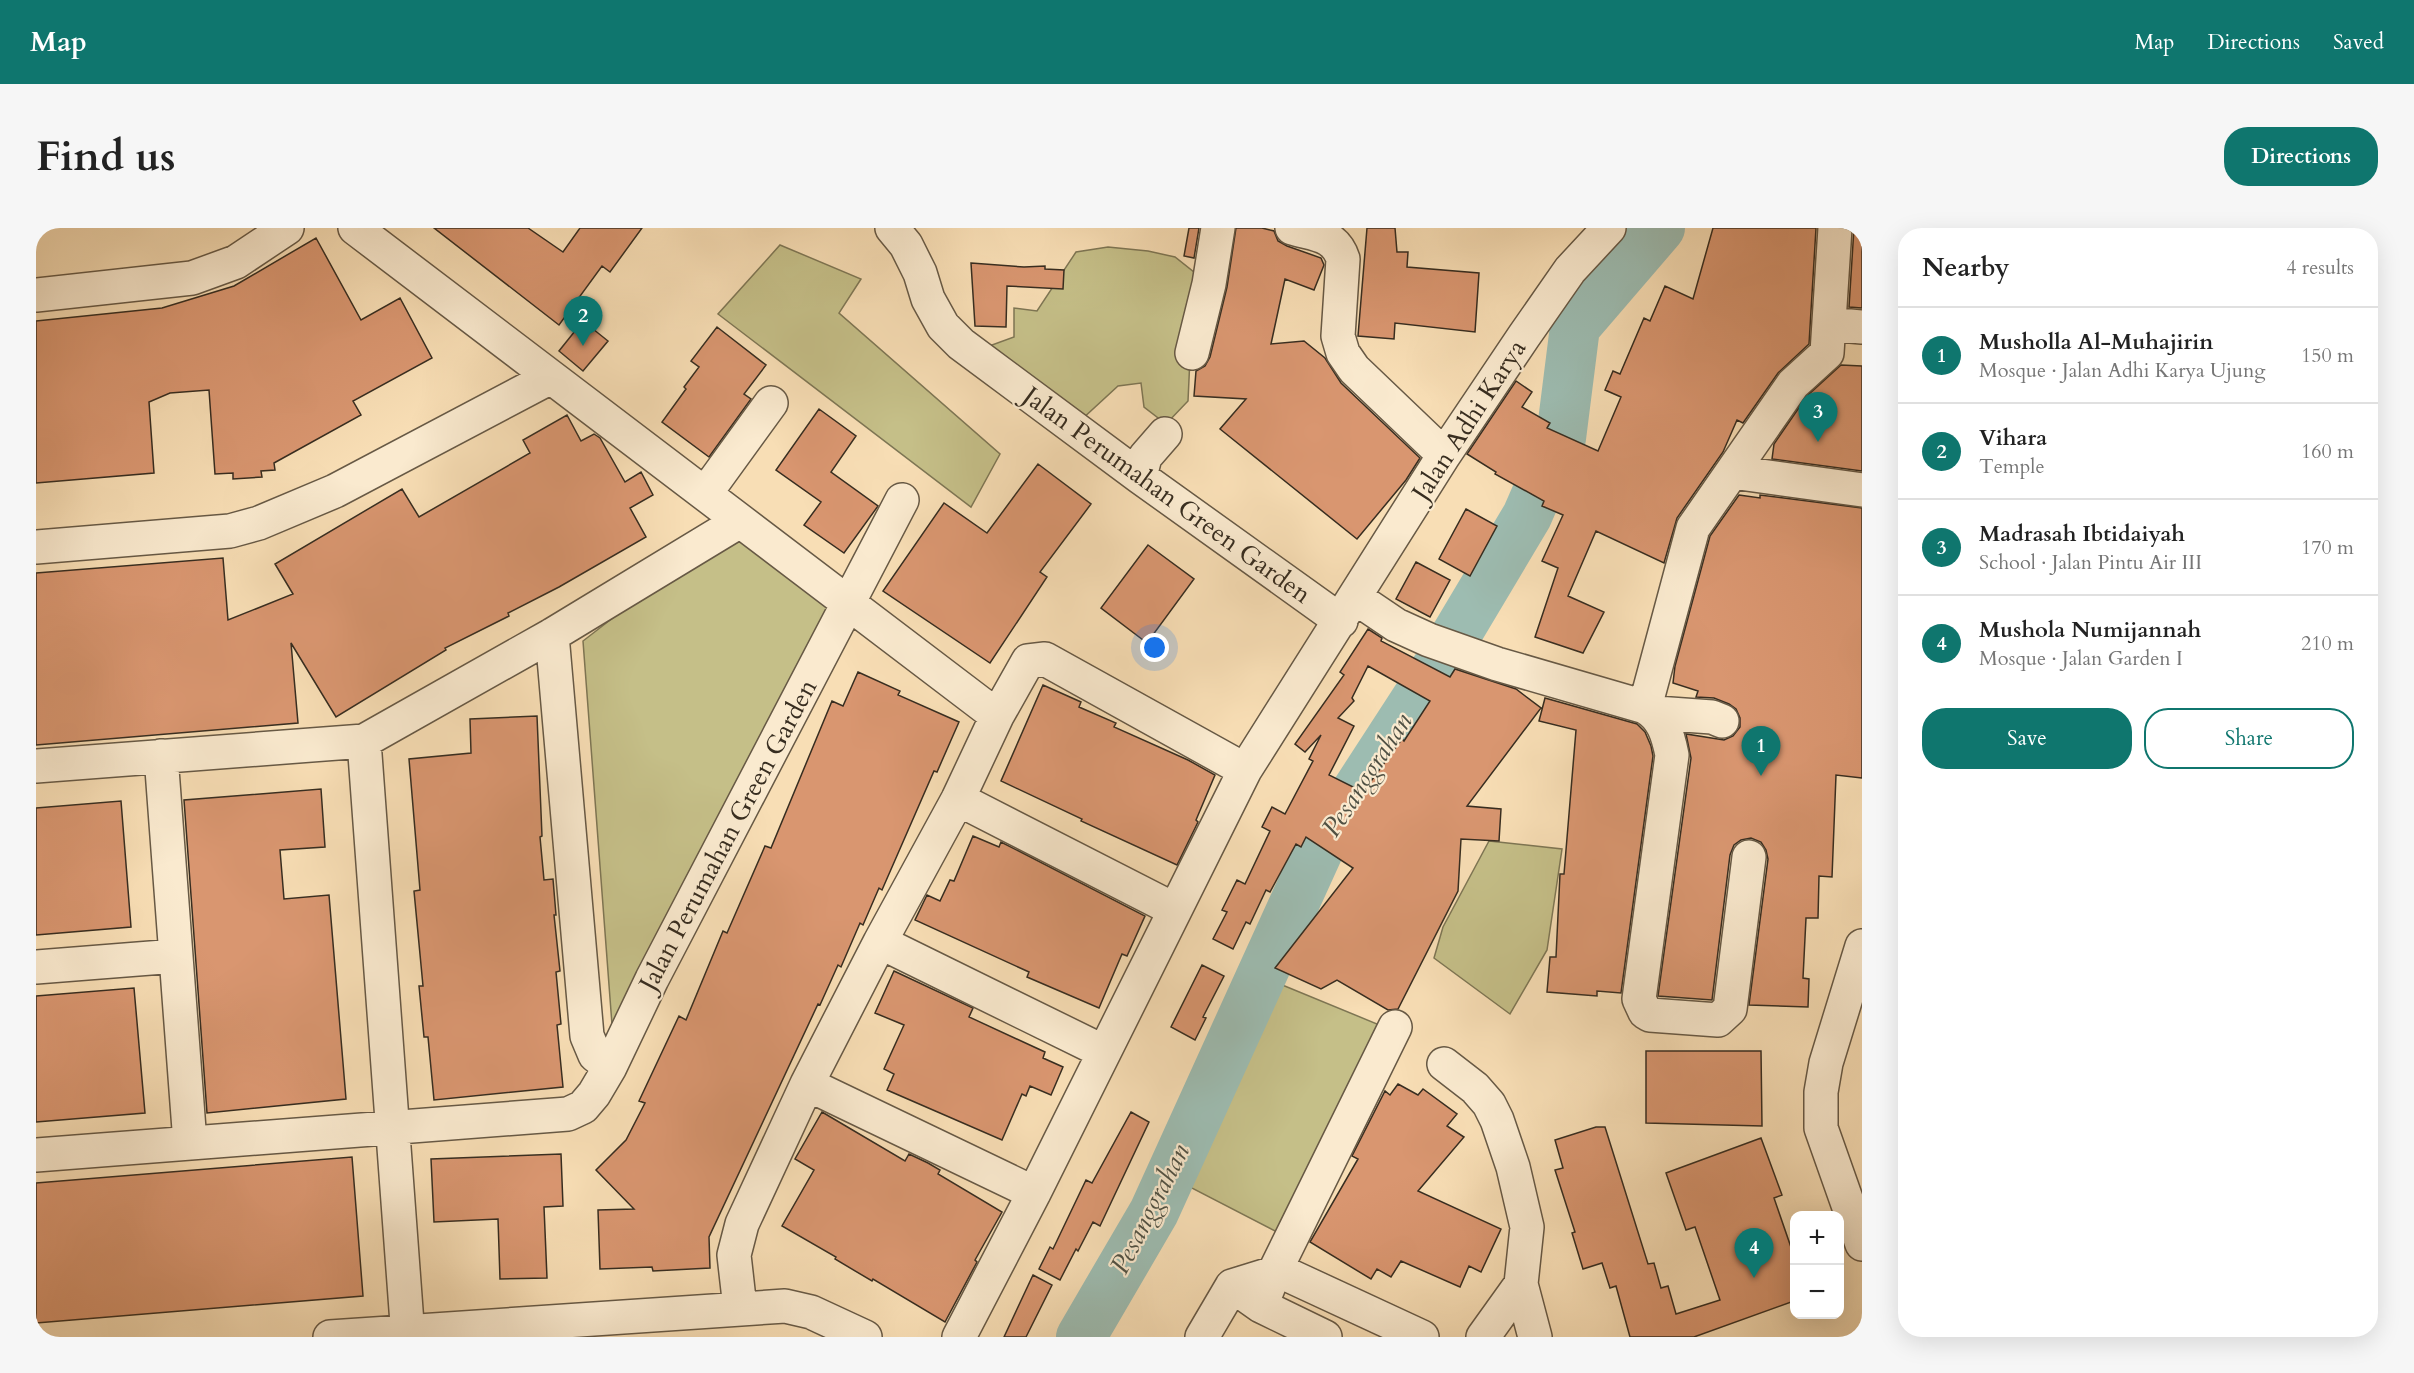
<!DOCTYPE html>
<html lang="en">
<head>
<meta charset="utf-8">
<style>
  body { margin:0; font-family:Cardo,serif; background:#f6f6f6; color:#222 }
  .controls { position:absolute; right:18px; bottom:18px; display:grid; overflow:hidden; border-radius:12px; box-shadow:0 6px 24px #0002 }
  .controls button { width:54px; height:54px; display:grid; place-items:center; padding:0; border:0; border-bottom:2px solid #e0e0e0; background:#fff; color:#222; font:30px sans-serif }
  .you { position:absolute; left:1119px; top:420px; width:21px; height:21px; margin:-15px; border:4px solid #fff; border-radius:50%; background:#1a73e8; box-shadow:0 0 0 9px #1a73e833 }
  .badge { display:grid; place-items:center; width:39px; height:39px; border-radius:50%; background:#0f766e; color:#fff; font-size:20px; font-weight:700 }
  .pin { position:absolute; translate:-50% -50px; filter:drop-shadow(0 2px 3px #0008) }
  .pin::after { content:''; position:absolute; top:32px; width:21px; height:18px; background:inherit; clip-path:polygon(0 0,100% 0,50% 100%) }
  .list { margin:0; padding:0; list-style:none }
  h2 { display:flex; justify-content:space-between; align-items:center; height:78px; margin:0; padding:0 24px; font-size:26px }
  h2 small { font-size:20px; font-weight:400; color:#767676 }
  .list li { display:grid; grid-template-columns:39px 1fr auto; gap:18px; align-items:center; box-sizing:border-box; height:96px; padding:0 24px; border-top:2px solid #e0e0e0 }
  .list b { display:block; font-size:22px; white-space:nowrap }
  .list p { margin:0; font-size:20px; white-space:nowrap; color:#767676 }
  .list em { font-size:20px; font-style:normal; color:#767676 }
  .actions { display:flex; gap:12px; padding:18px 24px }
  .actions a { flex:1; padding:14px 0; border:2px solid #0f766e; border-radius:24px; text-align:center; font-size:21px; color:#0f766e }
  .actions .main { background:#0f766e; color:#fff }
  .map { position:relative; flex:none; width:1826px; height:1109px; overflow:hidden; border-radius:24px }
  header { display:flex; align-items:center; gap:36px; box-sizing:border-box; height:84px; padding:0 30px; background:#0f766e; color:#fff }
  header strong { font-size:28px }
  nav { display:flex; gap:33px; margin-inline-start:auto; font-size:21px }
  .intro { display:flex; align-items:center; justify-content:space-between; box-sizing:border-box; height:144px; padding:0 36px }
  h1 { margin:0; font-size:42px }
  .button { padding:15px 27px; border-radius:24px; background:#0f766e; color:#fff; font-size:21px; font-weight:700 }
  main { display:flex; gap:36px; padding:0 36px }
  aside { flex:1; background:#fff; border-radius:24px; box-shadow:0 6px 24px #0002 }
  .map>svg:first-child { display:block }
</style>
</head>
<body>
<header>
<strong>Map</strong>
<nav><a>Map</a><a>Directions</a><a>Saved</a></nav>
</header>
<div class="intro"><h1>Find us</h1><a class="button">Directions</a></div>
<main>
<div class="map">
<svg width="1826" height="1109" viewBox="0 0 1826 1109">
  <rect width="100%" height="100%" fill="#f8deb5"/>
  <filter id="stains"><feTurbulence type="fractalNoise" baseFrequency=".00333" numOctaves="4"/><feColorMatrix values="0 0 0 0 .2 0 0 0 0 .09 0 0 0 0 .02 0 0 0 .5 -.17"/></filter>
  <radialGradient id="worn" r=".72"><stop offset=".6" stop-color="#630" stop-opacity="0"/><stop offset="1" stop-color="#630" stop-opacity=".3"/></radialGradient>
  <path fill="#c5bf88" stroke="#7e7654" stroke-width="1.5" d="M 744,17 L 825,51 L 803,85 L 964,226 L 935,279 L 682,86 Z
    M 1072,19 L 1112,23 L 1139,29 L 1178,60 L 1155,108 L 1152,173 L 1130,196 L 1108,179 L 1105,155 L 1082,158 L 1045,192 L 945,121 L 978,109 L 978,80 L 1001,83 L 1040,24 Z
    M 693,300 L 797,371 L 578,823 L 547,413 Z
    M 1453,613 L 1526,621 L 1511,722 L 1474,786 L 1398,730 L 1407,699 Z
    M 1239,754 L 1358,803 L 1243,1005 L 1148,956 Z"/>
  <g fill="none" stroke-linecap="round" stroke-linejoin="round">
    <path stroke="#9dbcb1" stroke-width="50" d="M 1045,1109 L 1118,984 L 1283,621 L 1401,439 L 1491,288 L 1525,210 L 1539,99 L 1624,0"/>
  </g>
  <path fill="#d99670" stroke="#372d20" stroke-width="1.5" fill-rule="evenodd" d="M 398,0 L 492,0 L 527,24 L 544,0 L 606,0 L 574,44 L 566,38 L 523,97 Z
    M 1153,0 L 1163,0 L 1158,30 L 1148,28 Z
    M 1200,0 L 1226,0 L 1238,3 L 1242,13 L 1251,18 L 1285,30 L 1288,37 L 1278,62 L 1249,51 L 1235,116 L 1268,113 L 1289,130 L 1305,155 L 1384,230 L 1370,252 L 1321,311 L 1184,201 L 1210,171 L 1158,168 L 1160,143 L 1169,138 L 1174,129 L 1191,59 Z
    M 1331,0 L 1359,0 L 1361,24 L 1372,24 L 1371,39 L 1443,45 L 1439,104 L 1359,95 L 1358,111 L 1322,108 Z
    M 1677,0 L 1780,0 L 1773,116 L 1742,145 L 1707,195 L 1701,192 L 1687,224 L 1641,290 L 1628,335 L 1560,303 L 1532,368 L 1568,384 L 1547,425 L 1499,409 L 1522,340 L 1506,333 L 1527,287 L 1506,278 L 1508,273 L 1459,246 L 1460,244 L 1431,226 L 1480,153 L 1496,164 L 1486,179 L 1514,195 L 1511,200 L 1562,223 L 1585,169 L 1569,162 L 1577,143 L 1584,146 L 1608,90 L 1614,93 L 1629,58 L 1657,71 Z
    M 1818,0 L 1826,0 L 1826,80 L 1813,79 Z
    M 280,10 L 325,92 L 364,70 L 396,130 L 317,173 L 325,187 L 238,235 L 239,242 L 225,243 L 226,249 L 197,251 L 197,245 L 179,246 L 173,162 L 134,165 L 113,174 L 118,245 L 0,255 L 0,93 L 126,80 L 198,58 Z
    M 935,35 L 988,39 L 1009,38 L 1009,41 L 1028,42 L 1027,61 L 971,58 L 970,99 L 939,98 Z
    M 547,93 L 572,113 L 547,143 L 523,123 Z
    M 681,99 L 730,137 L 708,166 L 715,171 L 673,229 L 626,194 L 650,161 L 648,159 L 663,139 L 655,133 Z
    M 1805,137 L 1826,138 L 1826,243 L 1736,231 L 1738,216 L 1771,168 Z
    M 783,181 L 820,208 L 795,244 L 842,278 L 808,325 L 768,297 L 785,274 L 740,242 Z
    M 531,187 L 545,213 L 558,206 L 564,210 L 589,254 L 605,244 L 617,267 L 594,280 L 610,309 L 523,359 L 472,385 L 473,388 L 409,420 L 410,422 L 300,489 L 255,415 L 262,495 L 0,517 L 0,345 L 187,330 L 192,392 L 257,366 L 239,336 L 366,261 L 383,289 L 494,225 L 487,212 Z
    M 1002,236 L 1055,276 L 1004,344 L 1011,349 L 954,435 L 847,363 L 908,275 L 951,305 Z
    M 1703,267 L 1724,270 L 1724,267 L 1826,280 L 1826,550 L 1800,547 L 1796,649 L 1783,648 L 1782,690 L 1770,690 L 1767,750 L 1773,751 L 1772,779 L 1713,777 L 1732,631 L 1730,622 L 1725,614 L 1715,610 L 1705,612 L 1698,617 L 1694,627 L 1676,772 L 1622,768 L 1655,530 L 1650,506 L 1688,512 L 1697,508 L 1704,499 L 1704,490 L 1700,481 L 1693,476 L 1678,470 L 1660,469 L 1662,463 L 1637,455 L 1639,438 L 1674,308 Z
    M 1430,281 L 1461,298 L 1434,348 L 1403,331 Z
    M 1112,317 L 1158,351 L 1111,415 L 1065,380 Z
    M 1380,334 L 1414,352 L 1394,389 L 1360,371 Z
    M 1332,401 L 1346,410 L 1345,413 L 1414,449 L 1419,441 L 1480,461 L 1505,480 L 1431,578 L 1465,581 L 1463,613 L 1425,611 L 1422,663 L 1362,781 L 1352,782 L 1301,752 L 1285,761 L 1239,740 L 1317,640 L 1270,609 L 1265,619 L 1260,616 L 1234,664 L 1230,662 L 1214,696 L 1210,694 L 1197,721 L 1177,711 L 1191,684 L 1186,682 L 1201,652 L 1209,656 L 1234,603 L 1226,599 L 1236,579 L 1249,586 L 1277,533 L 1273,531 L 1285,507 L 1269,524 L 1259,516 L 1308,447 L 1304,444 ZM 1332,438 L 1394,473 L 1368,513 L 1366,511 L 1327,564 L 1293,547 L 1318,498 L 1302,490 L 1318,473 L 1316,470 Z
    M 822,444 L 864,463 L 862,467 L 923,494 L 901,544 L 898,543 L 846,662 L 843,660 L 827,697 L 824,695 L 805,739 L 802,737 L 784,777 L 782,776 L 673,1009 L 674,1040 L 617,1043 L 616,1039 L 564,1041 L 562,982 L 598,981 L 560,942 L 590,912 L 609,875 L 603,873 L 643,788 L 650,792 L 687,703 L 691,705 L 729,618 L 735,620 L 796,473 L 807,478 Z
    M 1007,457 L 1045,474 L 1043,479 L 1080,495 L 1078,499 L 1152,532 L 1179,547 L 1160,592 L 1162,594 L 1141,637 L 1045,593 L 1046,591 L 965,553 Z
    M 1509,470 L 1601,496 L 1609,504 L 1615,518 L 1617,528 L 1585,765 L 1561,763 L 1561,768 L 1511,764 L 1514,729 L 1520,729 L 1524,646 L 1528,646 L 1540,502 L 1503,493 Z
    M 501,488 L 506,608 L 504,609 L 508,652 L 517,651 L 520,687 L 518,687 L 524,743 L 520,744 L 525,796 L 521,797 L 527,859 L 398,872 L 392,809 L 388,809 L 383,758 L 387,758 L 378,663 L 384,662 L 373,531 L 435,525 L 434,491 Z
    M 285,561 L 289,619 L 244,622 L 248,671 L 293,667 L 310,871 L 171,885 L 148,572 Z
    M 85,573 L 95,699 L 0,707 L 0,580 Z
    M 937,608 L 963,619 L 965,614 L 1109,688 L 1091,728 L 1086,726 L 1063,780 L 991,749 L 993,744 L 879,692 L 891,667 L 904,673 L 914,652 L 918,653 Z
    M 1166,737 L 1188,748 L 1167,789 L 1170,790 L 1159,812 L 1135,799 Z
    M 858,743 L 937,780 L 933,789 L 1009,824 L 1007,830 L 1027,839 L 1015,867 L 994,858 L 990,868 L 986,866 L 966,912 L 851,862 L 858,846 L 848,841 L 868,797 L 839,785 Z
    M 98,760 L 109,885 L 0,894 L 0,768 Z
    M 1610,823 L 1725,823 L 1726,898 L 1610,895 Z
    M 1362,856 L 1382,867 L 1387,861 L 1421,886 L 1411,898 L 1428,909 L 1382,963 L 1465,1001 L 1445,1044 L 1433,1038 L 1424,1059 L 1365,1033 L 1355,1049 L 1341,1041 L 1335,1051 L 1274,1014 L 1322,931 L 1316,928 L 1349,863 L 1354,867 Z
    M 786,884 L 869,933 L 873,926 L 892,935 L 904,942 L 902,946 L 966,984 L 939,1032 L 941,1034 L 909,1094 L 837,1051 L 836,1053 L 799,1031 L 800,1029 L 746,998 L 778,942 L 759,931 Z
    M 1095,884 L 1113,894 L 1064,998 L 1057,994 L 1042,1023 L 1040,1021 L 1024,1052 L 1003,1041 L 1014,1019 L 1017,1021 L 1050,952 L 1056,955 Z
    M 1560,899 L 1569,899 L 1612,1036 L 1618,1035 L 1625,1060 L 1632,1058 L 1640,1086 L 1684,1072 L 1659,999 L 1650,1002 L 1630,945 L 1725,910 L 1746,967 L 1738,970 L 1758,1028 L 1758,1073 L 1658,1109 L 1594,1109 L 1580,1058 L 1574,1060 L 1566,1035 L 1547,1041 L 1536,1005 L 1539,1004 L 1519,942 L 1527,940 L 1519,912 Z
    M 525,926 L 527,978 L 508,979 L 511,1050 L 464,1051 L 462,991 L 398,994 L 395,931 Z
    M 316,929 L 327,1068 L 0,1095 L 0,955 Z
    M 997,1047 L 1016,1057 L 990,1109 L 968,1109 Z"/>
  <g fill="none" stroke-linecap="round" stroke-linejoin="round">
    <defs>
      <path id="minor" d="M 319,0 L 961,488
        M 856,0 L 870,17 L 884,45 L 892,71 L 907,98 L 925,116 L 1104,249 L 1305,393
        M 1256,0 C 1279,7 1299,6 1307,31 L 1302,108 L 1307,125 L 1318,141 L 1408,227
        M 0,67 L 156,50 L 200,34 L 251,0
        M 1793,96 L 1826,99
        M 1156,125 L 1173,56 L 1182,0
        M 1696,244 L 1826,262
        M 1104,249 L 1109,229 L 1129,206
        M 669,266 L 735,175
        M 0,319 L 194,303 L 223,295 L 299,263 L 515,149
        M 1320,370 L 1360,397 L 1393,412 L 1461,436 L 1609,479 C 1627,489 1632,507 1636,527 L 1603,771 L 1609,784 L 1614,787 L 1682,792 L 1694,781 L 1713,629
        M 516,407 L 551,808 L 559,827 L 574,839
        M 1609,479 L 1657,300 L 1757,156 L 1791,125 L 1799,0
        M 1620,485 L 1676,489 L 1686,493
        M 328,513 L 372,1109
        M 125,528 L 154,915
        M 0,538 L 328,513 L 516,407 L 704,293
        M 922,571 L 1139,682
        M 844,714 L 1068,824
        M 1826,718 L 1790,835 L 1785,864 L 1785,900 L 1826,1016
        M 0,739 L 140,728
        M 1408,836 L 1439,860 L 1453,876 L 1461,892 L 1477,939 L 1491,999 L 1485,1056 L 1499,1109
        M 771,856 L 998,965
        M 0,927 L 532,886 L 547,879 L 558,866 L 574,839 L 616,751 L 866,272
        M 1196,1058 L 1238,1045 L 1250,1046 L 1386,1109
        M 1208,1066 L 1225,1078 L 1289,1109
        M 1225,1078 L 1238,1045 L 1359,799
        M 704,1080 L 698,1027 L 706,996 L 771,856 L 844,714 L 922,571 L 961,488 L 992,433 L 1009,431 L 1209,542
        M 294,1109 L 749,1078 L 775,1084 L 829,1109
        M 923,1109 L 998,965 L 1209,542 L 1408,227 L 1488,108 L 1534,42 L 1573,0
        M 1166,1109 L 1196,1058
        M 1447,1109 L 1485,1056"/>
    </defs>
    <use href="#minor" stroke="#675945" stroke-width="36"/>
    <use href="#minor" stroke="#faeacf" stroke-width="33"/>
  </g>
  <g text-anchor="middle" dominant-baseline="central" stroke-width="4.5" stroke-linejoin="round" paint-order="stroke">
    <g font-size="26" fill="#372d20" stroke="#faeacf">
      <text transform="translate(1433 192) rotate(-57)">Jalan Adhi Karya</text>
      <text transform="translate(1131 267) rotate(36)">Jalan Perumahan Green Garden</text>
      <text transform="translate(692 607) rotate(-62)">Jalan Perumahan Green Garden</text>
    </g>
    <g font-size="27" font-style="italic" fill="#505144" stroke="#faeacf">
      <text transform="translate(1331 547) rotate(-57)">Pesanggrahan</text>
      <text transform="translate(1114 981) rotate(-63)">Pesanggrahan</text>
    </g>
  </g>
  <rect width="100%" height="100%" filter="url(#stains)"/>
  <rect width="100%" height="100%" fill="url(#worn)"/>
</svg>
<div class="controls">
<button>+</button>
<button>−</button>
</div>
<div class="you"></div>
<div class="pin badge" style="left:1725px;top:548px">1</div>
<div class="pin badge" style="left:547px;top:118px">2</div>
<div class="pin badge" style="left:1782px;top:214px">3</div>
<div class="pin badge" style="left:1718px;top:1050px">4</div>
</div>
<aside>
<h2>Nearby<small>4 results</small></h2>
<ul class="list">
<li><span class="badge">1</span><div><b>Musholla Al-Muhajirin</b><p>Mosque · Jalan Adhi Karya Ujung</p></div><em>150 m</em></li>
<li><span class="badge">2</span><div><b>Vihara</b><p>Temple</p></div><em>160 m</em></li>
<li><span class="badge">3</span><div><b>Madrasah Ibtidaiyah</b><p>School · Jalan Pintu Air III</p></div><em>170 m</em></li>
<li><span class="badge">4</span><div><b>Mushola Numijannah</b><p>Mosque · Jalan Garden I</p></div><em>210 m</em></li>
</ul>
<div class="actions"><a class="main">Save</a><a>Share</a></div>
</aside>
</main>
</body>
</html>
